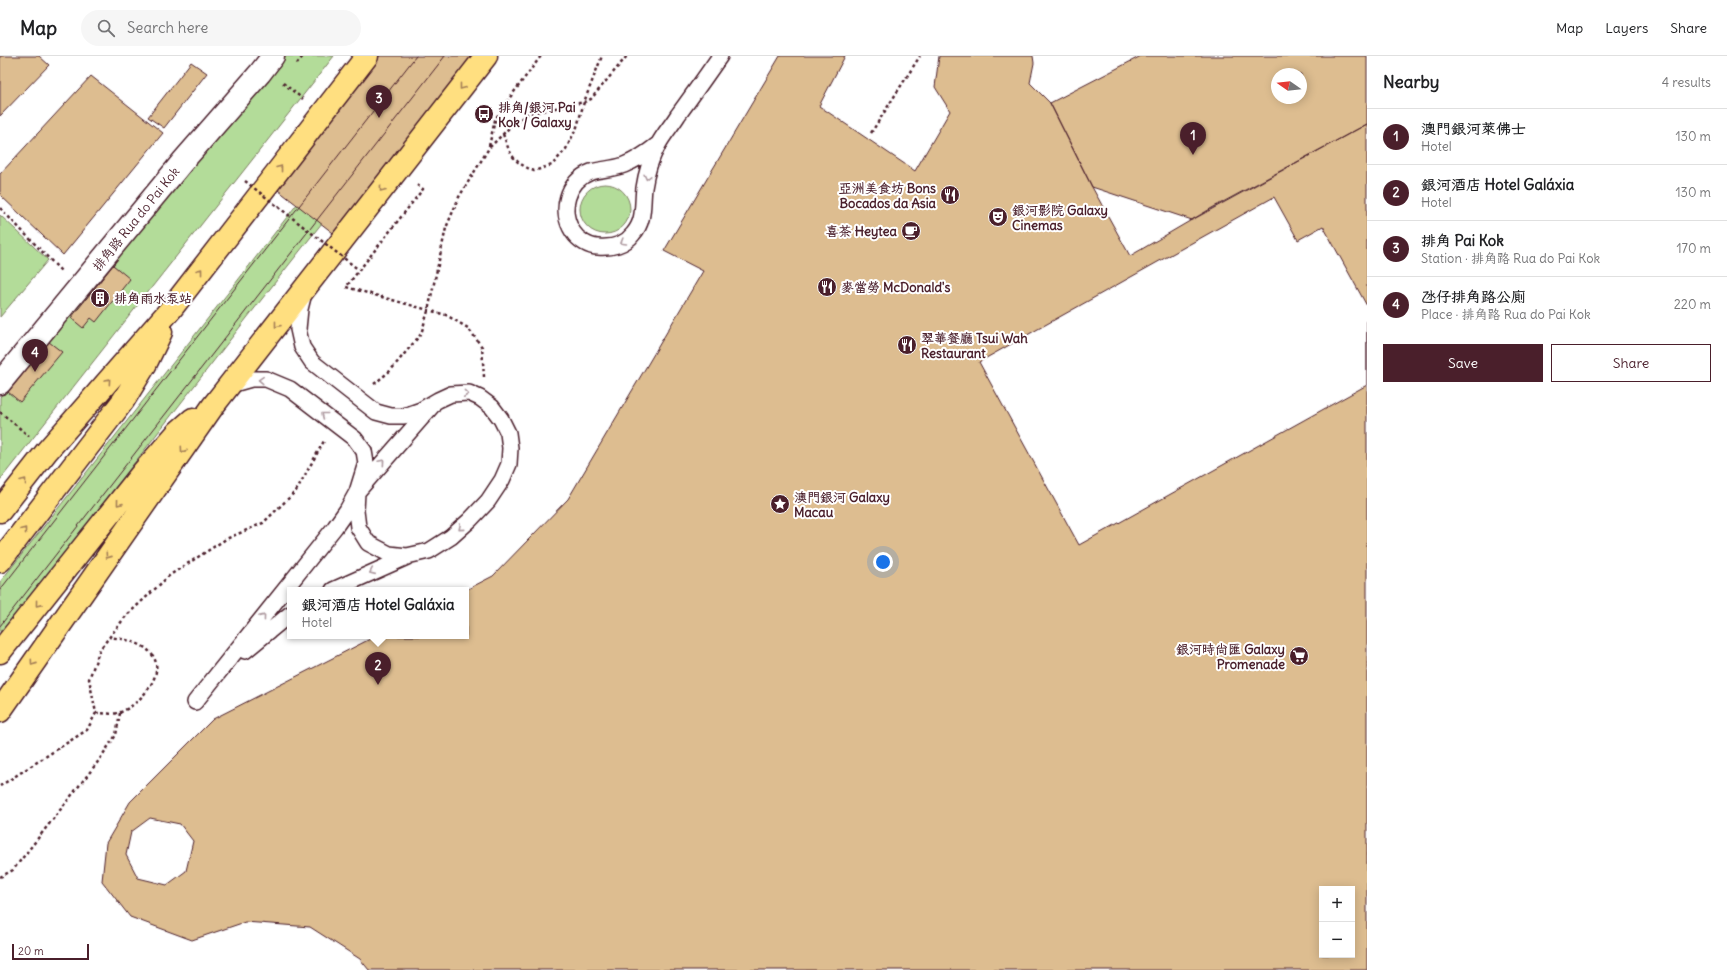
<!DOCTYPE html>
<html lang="en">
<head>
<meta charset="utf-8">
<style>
  body { margin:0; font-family:Delius,"LXGW WenKai TC",sans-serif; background:#f6f6f6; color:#202124 }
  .controls { position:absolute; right:12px; bottom:12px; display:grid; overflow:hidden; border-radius:0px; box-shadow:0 2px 10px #0003 }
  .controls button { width:36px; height:36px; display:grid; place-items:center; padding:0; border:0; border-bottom:1px solid #e0e0e0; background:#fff; color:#202124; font:20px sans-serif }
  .compass { position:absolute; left:1271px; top:12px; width:36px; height:36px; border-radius:50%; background:#fff; box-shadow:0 2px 10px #0003; rotate:284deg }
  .scale { position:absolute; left:12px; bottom:10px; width:77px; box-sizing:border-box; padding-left:4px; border:2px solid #4a1f2b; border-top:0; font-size:11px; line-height:14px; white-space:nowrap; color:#4a1f2b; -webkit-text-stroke:3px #fff; paint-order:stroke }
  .you { position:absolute; left:883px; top:506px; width:14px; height:14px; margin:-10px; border:3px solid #fff; border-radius:50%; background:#1a73e8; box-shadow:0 0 0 6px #1a73e833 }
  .badge { display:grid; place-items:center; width:26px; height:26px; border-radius:50%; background:#4a1f2b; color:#fff; font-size:13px; font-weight:700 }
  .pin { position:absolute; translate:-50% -33px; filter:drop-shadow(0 1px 2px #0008) }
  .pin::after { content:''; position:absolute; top:21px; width:14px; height:12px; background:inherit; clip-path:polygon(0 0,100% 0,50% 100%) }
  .popup { position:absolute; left:287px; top:531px; width:182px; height:52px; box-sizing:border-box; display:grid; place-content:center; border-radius:0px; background:#fff; filter:drop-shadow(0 1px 3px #0005); font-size:13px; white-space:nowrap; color:#757577 }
  .popup b { font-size:15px; color:#202124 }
  .popup::after { content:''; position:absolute; left:50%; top:100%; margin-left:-8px; border:8px solid transparent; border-top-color:#fff }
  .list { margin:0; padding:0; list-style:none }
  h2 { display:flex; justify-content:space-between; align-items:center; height:52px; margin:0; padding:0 16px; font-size:17px }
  h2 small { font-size:13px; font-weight:400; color:#757577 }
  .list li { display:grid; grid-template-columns:26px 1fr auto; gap:12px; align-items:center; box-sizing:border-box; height:56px; padding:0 16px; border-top:1px solid #e0e0e0 }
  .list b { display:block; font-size:15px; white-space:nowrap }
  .list p { margin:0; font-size:13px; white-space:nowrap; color:#757577 }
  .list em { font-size:13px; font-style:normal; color:#757577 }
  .actions { display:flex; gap:8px; padding:12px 16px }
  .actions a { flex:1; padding:9px 0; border:1px solid #4a1f2b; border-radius:0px; text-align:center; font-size:14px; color:#4a1f2b }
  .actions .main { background:#4a1f2b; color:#fff }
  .icon { flex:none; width:22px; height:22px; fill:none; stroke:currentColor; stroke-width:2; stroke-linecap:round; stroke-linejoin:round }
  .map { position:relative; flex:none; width:1367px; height:914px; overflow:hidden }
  header { display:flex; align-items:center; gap:24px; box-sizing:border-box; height:56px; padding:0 20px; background:#fff; border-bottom:1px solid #e0e0e0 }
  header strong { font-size:19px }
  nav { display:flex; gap:22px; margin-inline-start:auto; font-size:14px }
  .search { width:280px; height:36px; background:#f6f6f6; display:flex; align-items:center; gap:10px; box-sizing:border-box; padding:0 14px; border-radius:22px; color:#757577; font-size:15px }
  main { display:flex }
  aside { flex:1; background:#fff }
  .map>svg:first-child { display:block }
</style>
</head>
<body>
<header>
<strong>Map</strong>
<div class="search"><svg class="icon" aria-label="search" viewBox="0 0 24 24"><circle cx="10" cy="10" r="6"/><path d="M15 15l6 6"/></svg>Search here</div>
<nav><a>Map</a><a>Layers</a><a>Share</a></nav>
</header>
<main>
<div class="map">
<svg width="1367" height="914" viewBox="0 0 1367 914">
  <rect width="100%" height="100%" fill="#fff"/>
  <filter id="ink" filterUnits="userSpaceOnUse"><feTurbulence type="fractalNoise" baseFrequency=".025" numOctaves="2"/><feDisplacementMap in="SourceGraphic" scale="8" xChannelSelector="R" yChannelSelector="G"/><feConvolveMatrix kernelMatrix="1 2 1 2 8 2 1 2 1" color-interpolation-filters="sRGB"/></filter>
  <g filter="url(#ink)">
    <path fill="#b3dc99" stroke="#7e7e62" d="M 274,0 L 334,0 L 0,424 L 0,341 L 264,15 Z
      M 412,0 L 423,39 L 247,262 L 0,580 L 0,526 L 235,228 Z
      M580 153a25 25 0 1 1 50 0a25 25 0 1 1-50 0Z
      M 0,159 L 48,204 L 0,261 Z"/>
    <path fill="#ddbd90" stroke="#4a1f2b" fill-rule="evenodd" d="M 0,0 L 39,0 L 49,9 L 0,60 Z
      M 361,0 L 490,0 L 346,187 L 265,124 Z
      M 780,0 L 845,0 L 819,50 L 915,115 L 950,55 L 935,31 L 939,0 L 1033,0 L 1034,7 L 1030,27 L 1050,47 L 1092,131 L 1130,200 L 1212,152 L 1367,68 L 1367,914 L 369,914 L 360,903 L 310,871 L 245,866 L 192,884 L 130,861 L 102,825 L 106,787 L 130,746 L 213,663 L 376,580 L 466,580 L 466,534 L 493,520 L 568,443 L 703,215 L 664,195 ZM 1322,833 L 1352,833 L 1352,899 L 1322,899 Z
      M 1141,0 L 1367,0 L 1367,68 L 1192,164 L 1092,131 L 1050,47 ZM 1277,18 L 1301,18 L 1301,42 L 1277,42 Z
      M 191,6 L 207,17 L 164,72 L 148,61 Z
      M 91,20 L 163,77 L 63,199 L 0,139 L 0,118 Z
      M 1274,141 L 1298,184 L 1323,170 L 1367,250 L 1367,329 L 1079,489 L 979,306 Z
      M 113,209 L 130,223 L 96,266 L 91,262 L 83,272 L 71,262 Z
      M 49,286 L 62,296 L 20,346 L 8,336 Z
      M 150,762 L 180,768 L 193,785 L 186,815 L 167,829 L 138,822 L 126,799 L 131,776 Z"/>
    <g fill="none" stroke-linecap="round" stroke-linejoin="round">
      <defs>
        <path id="service" d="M 657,89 C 647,97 636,104 624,109 C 614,113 602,113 591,116 C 567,125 559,155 573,176 C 578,184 589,191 598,191 C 611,192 625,189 633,178 C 645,165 642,149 644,132 C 646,118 651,102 658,89 C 663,79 672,69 678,59 C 692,40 706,20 720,0
          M 230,329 L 251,323 L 266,323 L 290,333 L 355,383 L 364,395 L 366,407 L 357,436 L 356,455 L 358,471 L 368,487 L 389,498 L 407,500 L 429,495 L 451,481 L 470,464 L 488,445 L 502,424 L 509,408 L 510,392 L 508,377 L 501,363 L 492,351 L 480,342 L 469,337 L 451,338 L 438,344 L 421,354 L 404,360 L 391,360 L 376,356 L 312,306 L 302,291 L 298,273 L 300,253 L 304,237
          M 333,534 L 407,501
          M 245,595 L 290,558
          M 195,646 L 335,471 L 347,454 L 357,436 L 432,350"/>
        <path id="minor" d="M 0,327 L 184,104 L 260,17 L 273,0"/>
        <path id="primary" d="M 0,455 L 47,395 L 171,253 L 367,0
          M 0,505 L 123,345 L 145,309 L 161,276
          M 0,596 L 143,416 L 178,376 L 193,363
          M 0,655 L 213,350 L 486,0"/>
      </defs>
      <use href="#service" stroke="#4a1f2b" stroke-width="18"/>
      <use href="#minor" stroke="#4a1f2b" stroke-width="25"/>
      <use href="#primary" stroke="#4a1f2b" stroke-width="25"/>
      <path stroke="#4a1f2b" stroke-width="2.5" stroke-dasharray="3 3" stroke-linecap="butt" d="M 297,8 L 303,0
        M 283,27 L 303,43
        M 871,77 L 920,0
        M 503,78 C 511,100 512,105 534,115 L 552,109 L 566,93 L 577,71 L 584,46 L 602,0
        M 489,90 L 495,64 L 502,52 L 541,0
        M 417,129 L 423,133 L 346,231 L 446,259 L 468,272 L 482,291 L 484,321
        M 0,152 L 61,215
        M 374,328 L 390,315 L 421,278 L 428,255 L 446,172 L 459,141 L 489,92 L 510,71 L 527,58 L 584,46 L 591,43 L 627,0
        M 0,356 L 29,380
        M 96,657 C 103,657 114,659 121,656 C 138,649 166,620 153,600 C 144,586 124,583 109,581
        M 0,730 L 87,674 L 96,657 L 89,623 L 100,593 L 126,560 L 170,519 L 226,483 L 263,467 L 296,435 L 324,385
        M 0,821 L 13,814 L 97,707 L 116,679 L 120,657"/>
      <use href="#service" stroke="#fff" stroke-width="15"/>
      <use href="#minor" stroke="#fff" stroke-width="22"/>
      <use href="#primary" stroke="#ffdf80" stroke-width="22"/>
      <path stroke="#4a1f2b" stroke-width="1" d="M 0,534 L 416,0
        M 0,570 L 445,0"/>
      <path stroke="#4a1f2b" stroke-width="2.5" stroke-dasharray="3 3" stroke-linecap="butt" d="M 245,125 L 359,214"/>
    </g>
    <defs><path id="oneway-chevron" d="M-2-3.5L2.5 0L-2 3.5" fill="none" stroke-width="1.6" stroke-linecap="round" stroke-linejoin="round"/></defs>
    <g stroke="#a47f56">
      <use href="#oneway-chevron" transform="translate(462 31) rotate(128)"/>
      <use href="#oneway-chevron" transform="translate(280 112) rotate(-52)"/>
      <use href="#oneway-chevron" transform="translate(382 133) rotate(128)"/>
      <use href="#oneway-chevron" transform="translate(200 215) rotate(-52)"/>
      <use href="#oneway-chevron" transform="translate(277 269) rotate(128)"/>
      <use href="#oneway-chevron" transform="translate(108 325) rotate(-49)"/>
      <use href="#oneway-chevron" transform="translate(183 394) rotate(125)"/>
      <use href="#oneway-chevron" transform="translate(24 425) rotate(-52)"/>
      <use href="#oneway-chevron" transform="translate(119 447) rotate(129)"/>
      <use href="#oneway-chevron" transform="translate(24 474) rotate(-52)"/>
      <use href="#oneway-chevron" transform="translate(108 500) rotate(125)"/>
      <use href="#oneway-chevron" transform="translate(38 548) rotate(129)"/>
      <use href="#oneway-chevron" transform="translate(33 607) rotate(125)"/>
    </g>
    <g stroke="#ae9aa0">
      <use href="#oneway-chevron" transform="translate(647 121) rotate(103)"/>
      <use href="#oneway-chevron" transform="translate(623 186) rotate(149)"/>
      <use href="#oneway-chevron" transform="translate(261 324) rotate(-177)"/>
      <use href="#oneway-chevron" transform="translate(466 338) rotate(6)"/>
      <use href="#oneway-chevron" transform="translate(324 359) rotate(-142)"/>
      <use href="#oneway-chevron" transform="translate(382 406) rotate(-49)"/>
      <use href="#oneway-chevron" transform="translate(461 472) rotate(140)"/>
      <use href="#oneway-chevron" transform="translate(372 516) rotate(156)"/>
      <use href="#oneway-chevron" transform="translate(263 561) rotate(-51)"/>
    </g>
  </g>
  <defs>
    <symbol id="bus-disc" viewBox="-11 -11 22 22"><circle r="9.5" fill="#4a1f2b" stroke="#fff"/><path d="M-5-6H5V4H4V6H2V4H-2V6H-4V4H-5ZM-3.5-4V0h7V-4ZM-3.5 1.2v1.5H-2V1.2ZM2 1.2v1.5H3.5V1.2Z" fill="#fff"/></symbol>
    <symbol id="restaurant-disc" viewBox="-11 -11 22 22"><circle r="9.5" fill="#4a1f2b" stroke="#fff"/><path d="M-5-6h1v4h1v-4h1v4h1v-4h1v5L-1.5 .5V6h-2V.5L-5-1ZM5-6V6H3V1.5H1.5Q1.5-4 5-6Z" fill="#fff"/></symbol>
    <symbol id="theatre-disc" viewBox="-11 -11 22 22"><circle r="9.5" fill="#4a1f2b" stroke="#fff"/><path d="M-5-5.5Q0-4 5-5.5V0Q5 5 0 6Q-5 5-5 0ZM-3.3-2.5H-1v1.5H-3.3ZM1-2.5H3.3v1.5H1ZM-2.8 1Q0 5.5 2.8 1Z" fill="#fff"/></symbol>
    <symbol id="cafe-disc" viewBox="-11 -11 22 22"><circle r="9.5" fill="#4a1f2b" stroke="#fff"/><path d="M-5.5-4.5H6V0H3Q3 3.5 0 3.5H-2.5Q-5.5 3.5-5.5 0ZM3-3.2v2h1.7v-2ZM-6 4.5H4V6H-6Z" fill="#fff"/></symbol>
    <symbol id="building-disc" viewBox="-11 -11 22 22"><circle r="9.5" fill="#4a1f2b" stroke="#fff"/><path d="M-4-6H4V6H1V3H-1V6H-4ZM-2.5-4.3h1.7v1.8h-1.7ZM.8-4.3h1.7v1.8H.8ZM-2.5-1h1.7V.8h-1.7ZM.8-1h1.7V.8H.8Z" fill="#fff"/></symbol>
    <symbol id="sight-disc" viewBox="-11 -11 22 22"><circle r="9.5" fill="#4a1f2b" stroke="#fff"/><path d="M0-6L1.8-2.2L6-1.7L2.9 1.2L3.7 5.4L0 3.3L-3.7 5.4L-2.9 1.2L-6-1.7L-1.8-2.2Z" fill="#fff"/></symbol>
    <symbol id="supermarket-disc" viewBox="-11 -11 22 22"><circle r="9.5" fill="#4a1f2b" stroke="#fff"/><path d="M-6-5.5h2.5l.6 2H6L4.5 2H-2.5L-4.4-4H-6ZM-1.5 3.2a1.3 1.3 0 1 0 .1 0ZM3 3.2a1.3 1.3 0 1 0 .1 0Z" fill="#fff"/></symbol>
  </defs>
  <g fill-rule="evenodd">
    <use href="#bus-disc" x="473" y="47" width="22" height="22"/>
    <use href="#restaurant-disc" x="939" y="128" width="22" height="22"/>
    <use href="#theatre-disc" x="987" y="150" width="22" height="22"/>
    <use href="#cafe-disc" x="900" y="164" width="22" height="22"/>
    <use href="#restaurant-disc" x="816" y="220" width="22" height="22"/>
    <use href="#building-disc" x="89" y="231" width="22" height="22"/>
    <use href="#restaurant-disc" x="896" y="278" width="22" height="22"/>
    <use href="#sight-disc" x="769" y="437" width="22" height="22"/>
    <use href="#supermarket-disc" x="1288" y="589" width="22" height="22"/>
  </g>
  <g text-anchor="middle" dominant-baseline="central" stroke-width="4" stroke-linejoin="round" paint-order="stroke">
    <g font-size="13" font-weight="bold" fill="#4a1f2b" stroke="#fff" text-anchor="start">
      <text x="498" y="51">排角/銀河 Pai<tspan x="498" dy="15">Kok / Galaxy</tspan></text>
      <text x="936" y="132" text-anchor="end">亞洲美食坊 Bons<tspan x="936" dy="15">Bocados da Asia</tspan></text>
      <text x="1012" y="154">銀河影院 Galaxy<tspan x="1012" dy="15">Cinemas</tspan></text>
      <text x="897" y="175" text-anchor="end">喜茶 Heytea</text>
      <text x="841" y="231">麥當勞 McDonald's</text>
      <text x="114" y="242">排角雨水泵站</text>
      <text x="921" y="282">翠華餐廳 Tsui Wah<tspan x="921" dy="15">Restaurant</tspan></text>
      <text x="794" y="441">澳門銀河 Galaxy<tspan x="794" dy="15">Macau</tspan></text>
      <text x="1285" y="593" text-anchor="end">銀河時尚匯 Galaxy<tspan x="1285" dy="15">Promenade</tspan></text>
    </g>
    <g font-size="13" fill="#4a1f2b" stroke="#fff">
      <text transform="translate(136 163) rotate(-51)">排角路 Rua do Pai Kok</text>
    </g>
  </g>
</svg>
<div class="controls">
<button>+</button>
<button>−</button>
</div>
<svg class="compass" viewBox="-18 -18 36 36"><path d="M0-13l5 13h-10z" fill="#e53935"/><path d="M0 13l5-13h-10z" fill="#757577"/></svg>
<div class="scale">20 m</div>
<div class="you"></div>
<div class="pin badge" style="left:1193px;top:99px">1</div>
<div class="pin badge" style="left:378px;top:629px">2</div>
<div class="popup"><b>銀河酒店 Hotel Galáxia</b>Hotel</div>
<div class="pin badge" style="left:379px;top:62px">3</div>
<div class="pin badge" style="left:35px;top:316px">4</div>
</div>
<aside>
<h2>Nearby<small>4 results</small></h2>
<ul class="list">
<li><span class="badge">1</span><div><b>澳門銀河萊佛士</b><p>Hotel</p></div><em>130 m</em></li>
<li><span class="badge">2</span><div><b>銀河酒店 Hotel Galáxia</b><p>Hotel</p></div><em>130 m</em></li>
<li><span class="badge">3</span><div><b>排角 Pai Kok</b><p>Station · 排角路 Rua do Pai Kok</p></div><em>170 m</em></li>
<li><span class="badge">4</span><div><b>氹仔排角路公廁</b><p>Place · 排角路 Rua do Pai Kok</p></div><em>220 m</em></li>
</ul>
<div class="actions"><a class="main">Save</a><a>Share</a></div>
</aside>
</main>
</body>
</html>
